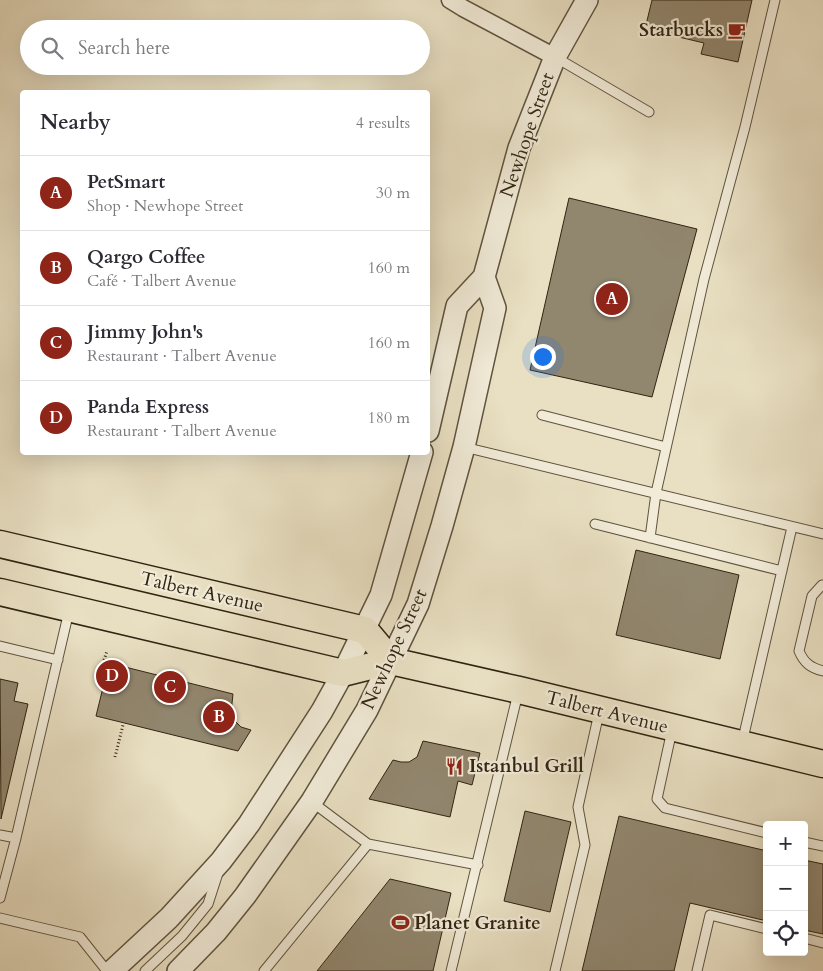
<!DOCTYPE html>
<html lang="en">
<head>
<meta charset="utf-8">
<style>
  body { margin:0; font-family:Cardo,serif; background:#f7f7f7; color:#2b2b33 }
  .controls { position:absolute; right:15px; bottom:15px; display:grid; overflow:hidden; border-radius:5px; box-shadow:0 5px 20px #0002 }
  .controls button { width:45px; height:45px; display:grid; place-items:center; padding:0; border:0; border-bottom:1px solid #e1e1e2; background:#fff; color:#2b2b33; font:25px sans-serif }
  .you { position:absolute; left:542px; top:356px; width:18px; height:18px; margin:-12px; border:4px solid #fff; border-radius:50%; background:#1a73e8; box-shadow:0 0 0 8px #1a73e833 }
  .badge { display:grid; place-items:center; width:32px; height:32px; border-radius:50%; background:#8f2418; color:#fff; font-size:16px; font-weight:700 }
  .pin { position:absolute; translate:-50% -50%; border:2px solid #fff; box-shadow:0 1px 5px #0006 }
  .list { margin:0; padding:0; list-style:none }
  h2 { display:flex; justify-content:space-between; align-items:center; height:65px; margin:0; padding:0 20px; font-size:21px }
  h2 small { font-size:16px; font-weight:400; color:#7c7c81 }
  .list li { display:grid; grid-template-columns:32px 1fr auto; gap:15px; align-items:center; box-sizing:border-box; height:75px; padding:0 20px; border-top:1px solid #e1e1e2 }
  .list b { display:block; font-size:19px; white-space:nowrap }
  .list p { margin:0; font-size:16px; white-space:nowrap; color:#7c7c81 }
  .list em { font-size:16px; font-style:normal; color:#7c7c81 }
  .icon { flex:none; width:28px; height:28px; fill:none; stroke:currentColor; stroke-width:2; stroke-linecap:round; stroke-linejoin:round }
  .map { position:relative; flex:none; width:823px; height:971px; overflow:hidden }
  .search { position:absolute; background:#fff; box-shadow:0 5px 20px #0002; left:20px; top:20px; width:410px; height:55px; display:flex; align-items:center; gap:12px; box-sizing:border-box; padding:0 18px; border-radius:28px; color:#7c7c81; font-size:19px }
  .panel { position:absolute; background:#fff; box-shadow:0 5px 20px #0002; left:20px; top:90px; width:410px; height:365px; border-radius:5px }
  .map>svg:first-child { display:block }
</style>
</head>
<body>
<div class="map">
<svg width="823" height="971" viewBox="0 0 823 971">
  <rect width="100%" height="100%" fill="#e9e0c3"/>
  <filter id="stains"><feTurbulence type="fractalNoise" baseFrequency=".004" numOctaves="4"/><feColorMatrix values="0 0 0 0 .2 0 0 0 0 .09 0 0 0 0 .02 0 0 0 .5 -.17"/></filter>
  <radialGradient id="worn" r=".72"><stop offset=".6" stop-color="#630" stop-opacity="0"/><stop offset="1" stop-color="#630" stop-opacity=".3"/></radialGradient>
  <path fill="#91866e" stroke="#312412" d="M 652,0 L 752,0 L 738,62 L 701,54 L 704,43 L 645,29 Z
    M 569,198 L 697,229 L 652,397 L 530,370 Z
    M 636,550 L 739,575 L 720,659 L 616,635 Z
    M 109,663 L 233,694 L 231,713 L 233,719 L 241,727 L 251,730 L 238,751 L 96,716 Z
    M 0,679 L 18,683 L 14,701 L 28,704 L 1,819 Z
    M 423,741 L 480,753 L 472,785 L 458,781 L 450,817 L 369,799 L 393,760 L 401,762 L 409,762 L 417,757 Z
    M 525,811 L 571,822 L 550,912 L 504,901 Z
    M 619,816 L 767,851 L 767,921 L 690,903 L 674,971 L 582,971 Z
    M 804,860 L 823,864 L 823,934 L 804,930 Z
    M 390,879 L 451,893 L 433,971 L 317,971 Z"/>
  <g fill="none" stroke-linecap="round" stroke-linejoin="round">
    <defs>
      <path id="service" d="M 555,57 L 649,112
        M 542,415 L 666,447
        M 464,447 L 823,534
        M 595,524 L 782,571
        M 650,538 L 656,493 L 704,279 L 745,127 L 775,0
        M 822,585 L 812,596 L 799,651 C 804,663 811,668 823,671
        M 0,646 L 58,660
        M 672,730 L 657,799 L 665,808 L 767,833
        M 742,743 L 792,527
        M 312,802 L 368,844 L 478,865
        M 0,835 L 16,838 L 69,611
        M 804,842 L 823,846
        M 0,898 L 16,838
        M 0,918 L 80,937 L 107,971
        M 804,938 L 823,943
        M 145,971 L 182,936 L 208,904 L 218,873
        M 264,971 L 368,844
        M 451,971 L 518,693
        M 555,971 L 585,845 L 578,807 L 599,713
        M 697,971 L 710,915 L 767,929"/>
      <path id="minor" d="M 450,0 L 463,8 L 555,57"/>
      <path id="tertiary" d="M 428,431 L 457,306 L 484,277 L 519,148 L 555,57 L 587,0
        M 112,971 L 169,918 L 221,861 L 249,824 L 322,711 L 343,673 L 381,595 L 422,452
        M 178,971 L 216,932 L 245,896 L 312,801 L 367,710 L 418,604 L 442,526 L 464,447 L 495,308 L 484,277"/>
      <path id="primary" d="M 0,544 L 365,630 L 391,661
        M 0,592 L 343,673 L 391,661 L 519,690 L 823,764"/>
    </defs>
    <use href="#service" stroke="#5f533e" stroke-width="11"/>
    <use href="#minor" stroke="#5f533e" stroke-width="19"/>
    <use href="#tertiary" stroke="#5f533e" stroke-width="24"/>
    <use href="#primary" stroke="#312412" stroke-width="29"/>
    <path stroke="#312412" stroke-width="3" stroke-dasharray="1 2.5" stroke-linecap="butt" d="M 104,660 L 107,651
      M 115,757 L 123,725"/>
    <use href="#service" stroke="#f1ebd8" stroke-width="9"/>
    <use href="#minor" stroke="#f1ebd8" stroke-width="16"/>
    <use href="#tertiary" stroke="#f1ebd8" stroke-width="21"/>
    <use href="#primary" stroke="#e9e0c3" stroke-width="26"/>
  </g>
  <defs>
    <symbol id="cafe-bare" viewBox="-9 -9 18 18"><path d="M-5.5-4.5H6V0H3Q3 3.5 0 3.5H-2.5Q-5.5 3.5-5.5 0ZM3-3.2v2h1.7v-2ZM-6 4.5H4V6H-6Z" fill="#8f2418" stroke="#f1ebd8" stroke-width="2.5" paint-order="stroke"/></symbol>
    <symbol id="restaurant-bare" viewBox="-9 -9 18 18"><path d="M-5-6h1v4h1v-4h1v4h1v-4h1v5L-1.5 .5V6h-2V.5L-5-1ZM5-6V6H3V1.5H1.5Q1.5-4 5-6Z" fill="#8f2418" stroke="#f1ebd8" stroke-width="2.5" paint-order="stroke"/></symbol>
    <symbol id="stadium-bare" viewBox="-9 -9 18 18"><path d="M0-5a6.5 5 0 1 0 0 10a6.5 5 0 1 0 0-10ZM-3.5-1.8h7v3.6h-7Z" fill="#8f2418" stroke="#f1ebd8" stroke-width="2.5" paint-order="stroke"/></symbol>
  </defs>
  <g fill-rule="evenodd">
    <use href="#cafe-bare" x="724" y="18" width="25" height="25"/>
    <use href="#restaurant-bare" x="442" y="754" width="25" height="25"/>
    <use href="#stadium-bare" x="388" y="910" width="25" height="25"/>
  </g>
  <g text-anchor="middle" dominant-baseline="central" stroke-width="4.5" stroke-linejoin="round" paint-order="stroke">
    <g font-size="19" font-weight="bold" fill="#312412" stroke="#f1ebd8" text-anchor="start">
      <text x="723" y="30" text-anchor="end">Starbucks</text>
      <text x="469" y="766">Istanbul Grill</text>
      <text x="414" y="923">Planet Granite</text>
    </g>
    <g font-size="19" fill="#312412" stroke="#f1ebd8">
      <text transform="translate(527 135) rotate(-71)">Newhope Street</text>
      <text transform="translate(202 592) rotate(13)">Talbert Avenue</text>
      <text transform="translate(394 649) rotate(-65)">Newhope Street</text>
      <text transform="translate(607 712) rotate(14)">Talbert Avenue</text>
    </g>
  </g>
  <rect width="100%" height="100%" filter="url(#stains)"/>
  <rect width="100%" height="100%" fill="url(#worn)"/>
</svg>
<div class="controls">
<button>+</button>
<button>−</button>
<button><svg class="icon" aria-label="locate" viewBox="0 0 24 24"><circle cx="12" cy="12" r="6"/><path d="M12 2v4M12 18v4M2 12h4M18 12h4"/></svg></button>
</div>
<div class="you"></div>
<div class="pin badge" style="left:612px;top:299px">A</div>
<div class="pin badge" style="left:219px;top:717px">B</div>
<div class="pin badge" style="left:170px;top:687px">C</div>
<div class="pin badge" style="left:112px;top:676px">D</div>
<div class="search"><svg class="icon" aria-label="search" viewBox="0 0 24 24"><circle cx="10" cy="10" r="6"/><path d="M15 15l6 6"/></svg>Search here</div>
<section class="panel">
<h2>Nearby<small>4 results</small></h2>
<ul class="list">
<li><span class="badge">A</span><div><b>PetSmart</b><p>Shop · Newhope Street</p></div><em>30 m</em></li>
<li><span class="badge">B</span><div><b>Qargo Coffee</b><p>Café · Talbert Avenue</p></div><em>160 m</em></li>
<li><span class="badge">C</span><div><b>Jimmy John's</b><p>Restaurant · Talbert Avenue</p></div><em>160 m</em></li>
<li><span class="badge">D</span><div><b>Panda Express</b><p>Restaurant · Talbert Avenue</p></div><em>180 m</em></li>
</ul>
</section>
</div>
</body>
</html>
